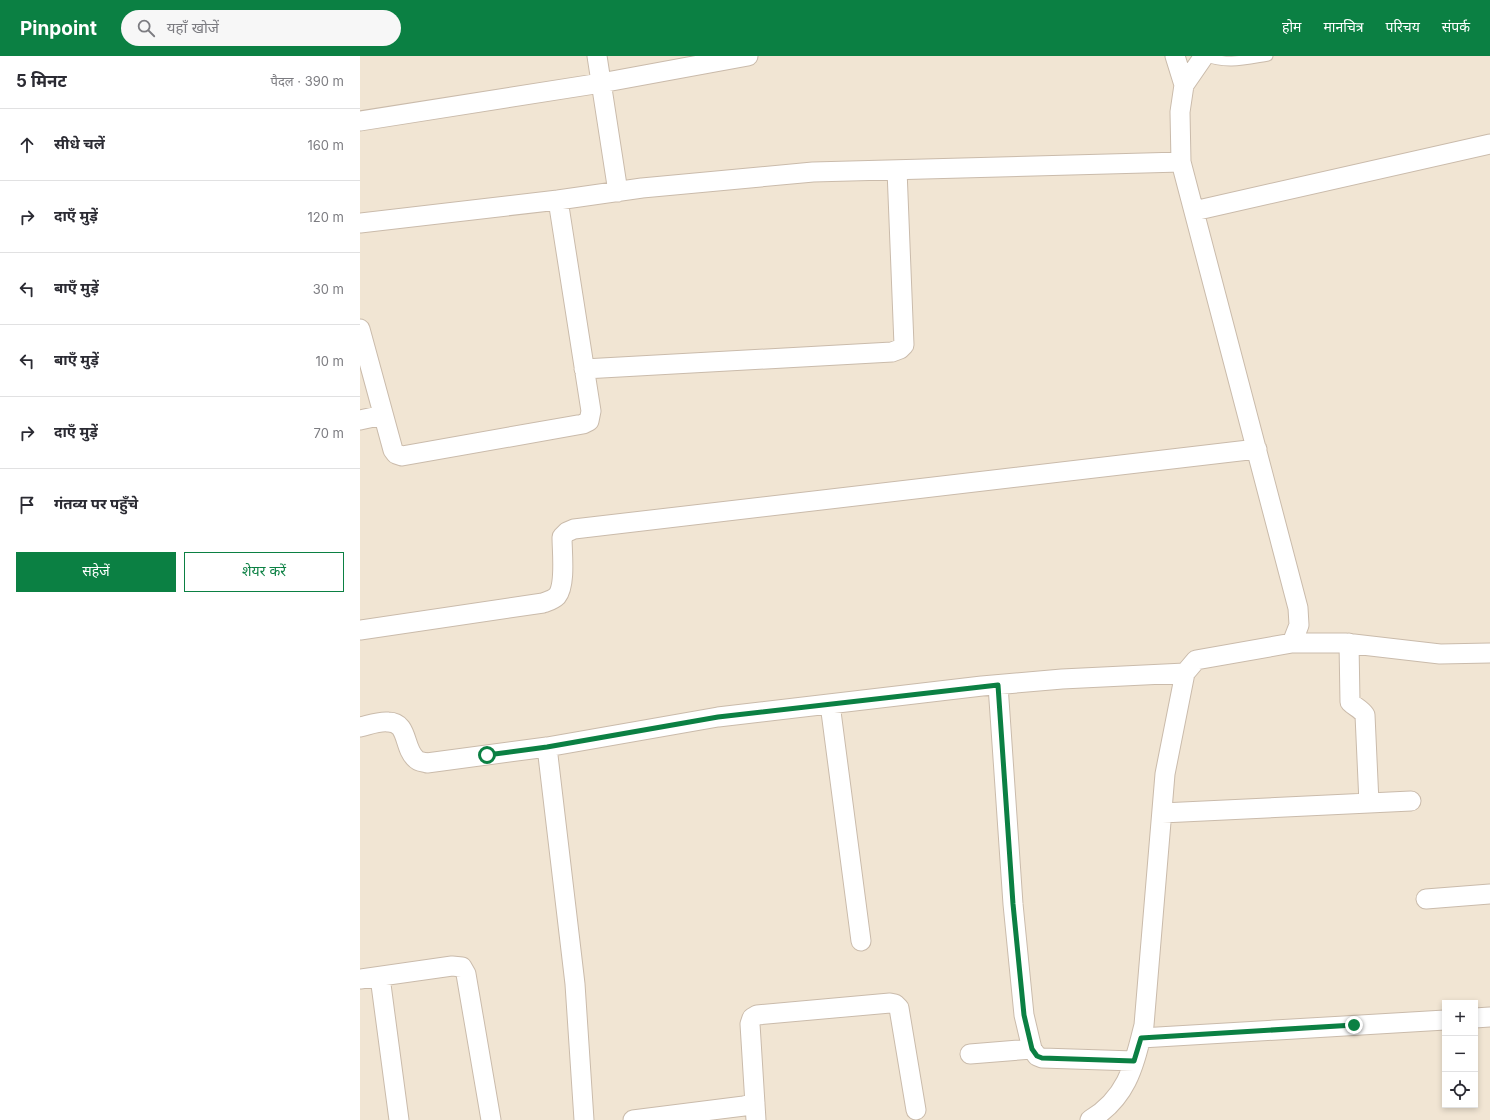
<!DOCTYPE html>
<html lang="hi">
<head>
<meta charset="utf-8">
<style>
  body { margin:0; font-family:Inter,"Noto Sans Devanagari",sans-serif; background:#f7f7f7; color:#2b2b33 }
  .controls { position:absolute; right:12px; bottom:12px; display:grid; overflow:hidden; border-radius:0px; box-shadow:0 2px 6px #0003 }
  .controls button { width:36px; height:36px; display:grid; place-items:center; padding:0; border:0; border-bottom:1px solid #e1e1e2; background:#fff; color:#2b2b33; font:20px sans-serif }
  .stop { position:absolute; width:12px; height:12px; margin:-9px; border:3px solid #0b8043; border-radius:50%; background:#fff }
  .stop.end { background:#0b8043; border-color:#fff; box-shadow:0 1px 4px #0008 }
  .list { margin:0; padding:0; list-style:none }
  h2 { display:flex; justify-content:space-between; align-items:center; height:52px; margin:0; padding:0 16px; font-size:17px }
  h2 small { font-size:13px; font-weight:400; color:#7c7c81 }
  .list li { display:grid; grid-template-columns:26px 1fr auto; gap:12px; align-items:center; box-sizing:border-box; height:72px; padding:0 16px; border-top:1px solid #e1e1e2 }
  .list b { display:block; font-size:15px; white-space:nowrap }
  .list em { font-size:13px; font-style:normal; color:#7c7c81 }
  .actions { display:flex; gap:8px; padding:12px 16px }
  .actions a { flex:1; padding:9px 0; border:1px solid #0b8043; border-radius:0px; text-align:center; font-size:14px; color:#0b8043 }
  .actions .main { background:#0b8043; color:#fff }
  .icon { flex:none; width:22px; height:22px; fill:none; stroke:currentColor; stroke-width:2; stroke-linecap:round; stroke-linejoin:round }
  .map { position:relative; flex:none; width:1130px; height:1064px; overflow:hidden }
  header { display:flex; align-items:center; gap:24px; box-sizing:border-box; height:56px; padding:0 20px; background:#0b8043; color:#fff }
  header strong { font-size:19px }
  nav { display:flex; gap:22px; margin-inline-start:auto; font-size:14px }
  .search { width:280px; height:36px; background:#f7f7f7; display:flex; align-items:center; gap:10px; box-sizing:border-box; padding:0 14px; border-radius:22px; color:#7c7c81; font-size:15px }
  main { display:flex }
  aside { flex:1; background:#fff }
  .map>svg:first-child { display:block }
</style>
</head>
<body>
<header>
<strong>Pinpoint</strong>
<div class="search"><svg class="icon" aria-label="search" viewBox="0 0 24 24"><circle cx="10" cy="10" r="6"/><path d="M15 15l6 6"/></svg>यहाँ खोजें</div>
<nav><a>होम</a><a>मानचित्र</a><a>परिचय</a><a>संपर्क</a></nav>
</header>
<main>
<aside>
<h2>5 मिनट<small>पैदल · 390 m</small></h2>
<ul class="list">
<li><svg class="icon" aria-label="ahead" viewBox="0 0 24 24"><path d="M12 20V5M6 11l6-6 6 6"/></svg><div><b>सीधे चलें</b></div><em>160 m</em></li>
<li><svg class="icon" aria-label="right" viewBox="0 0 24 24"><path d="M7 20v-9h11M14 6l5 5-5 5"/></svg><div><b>दाएँ मुड़ें</b></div><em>120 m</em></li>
<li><svg class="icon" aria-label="left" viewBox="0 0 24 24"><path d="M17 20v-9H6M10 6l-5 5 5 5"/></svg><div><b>बाएँ मुड़ें</b></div><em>30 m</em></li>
<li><svg class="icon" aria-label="left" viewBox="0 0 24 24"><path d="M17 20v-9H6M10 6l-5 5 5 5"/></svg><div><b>बाएँ मुड़ें</b></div><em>10 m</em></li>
<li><svg class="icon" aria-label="right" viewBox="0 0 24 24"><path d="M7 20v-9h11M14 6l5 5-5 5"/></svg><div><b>दाएँ मुड़ें</b></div><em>70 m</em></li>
<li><svg class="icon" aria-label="arrive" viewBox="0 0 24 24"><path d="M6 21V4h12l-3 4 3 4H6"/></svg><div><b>गंतव्य पर पहुँचे</b></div></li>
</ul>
<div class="actions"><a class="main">सहेजें</a><a>शेयर करें</a></div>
</aside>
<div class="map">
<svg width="1130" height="1064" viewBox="0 0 1130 1064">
  <rect width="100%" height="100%" fill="#faf3e4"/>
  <path fill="#f1e5d3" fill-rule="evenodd" d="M 0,0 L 1130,0 L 1130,1064 L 0,1064 ZM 1085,947 L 1115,947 L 1115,1049 L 1085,1049 Z"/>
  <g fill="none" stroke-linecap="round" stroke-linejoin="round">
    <defs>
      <path id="lane" d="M 844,0 C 867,9 884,4 908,0"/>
      <path id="street" d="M 237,0 L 258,136
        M 815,0 L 824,29
        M 0,65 L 241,27 L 388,0
        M 834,155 L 1130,88
        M 0,167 L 198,144 L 282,132 L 453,116 L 821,106
        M 0,273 L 33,394 L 36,398 L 42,400 L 223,368 L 229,365 L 231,355 L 198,144
        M 224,313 L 532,296 L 540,293 L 544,289 L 537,114
        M 0,364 L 23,359
        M 0,574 L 183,547 C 188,545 193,544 197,540 C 206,529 202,496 202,481 L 207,476 L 214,473 L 897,393
        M 932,587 L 985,587 L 1080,598 L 1130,597
        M 989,587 L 990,646 C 995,651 1001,653 1005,659 L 1009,747
        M 638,629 L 653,848 L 664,959 L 672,993 L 677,1000 L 682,1002 L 774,1005
        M 470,648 L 501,885
        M 0,671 C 9,669 19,665 28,666 C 49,666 43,692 56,703 C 58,706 64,706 67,707 L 187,691 L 358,661 L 622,630 L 702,623 L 825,617
        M 187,691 L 215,928 L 224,1064
        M 802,757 L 1051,745
        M 1066,843 L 1130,838
        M 20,921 L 39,1064
        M 0,923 L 92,910 L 102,911 L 106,918 L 131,1064
        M 1115,962 L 1130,961
        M 781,982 L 1085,964
        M 610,998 L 672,993
        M 273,1064 L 384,1050 L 395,1047
        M 396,1064 L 390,968 L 392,962 L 397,959 L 530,947 L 535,948 L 539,952 L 556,1054
        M 730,1064 C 768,1041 774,1009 784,969 L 805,718 L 825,617 L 836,604 L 932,587 L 939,569 L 938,552 L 821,106 L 820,56 L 824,29 L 844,0"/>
    </defs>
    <use href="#lane" stroke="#cabbab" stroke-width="11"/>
    <use href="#street" stroke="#cabbab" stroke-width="21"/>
    <use href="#lane" stroke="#fff" stroke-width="9"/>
    <use href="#street" stroke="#fff" stroke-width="19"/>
  </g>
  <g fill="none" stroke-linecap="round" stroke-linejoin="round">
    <path stroke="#0b8043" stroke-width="5" d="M 127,699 L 187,691 L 358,661 L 638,629 L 653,848 L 664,959 L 672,993 L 677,1000 L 682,1002 L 774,1005 L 781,982 L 994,969"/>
  </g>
</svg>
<div class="controls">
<button>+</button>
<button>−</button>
<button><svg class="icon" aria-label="locate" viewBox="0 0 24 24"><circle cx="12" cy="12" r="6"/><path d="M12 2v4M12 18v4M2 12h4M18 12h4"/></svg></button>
</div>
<div class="stop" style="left:127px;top:699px"></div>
<div class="stop end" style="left:994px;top:969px"></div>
</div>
</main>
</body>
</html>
